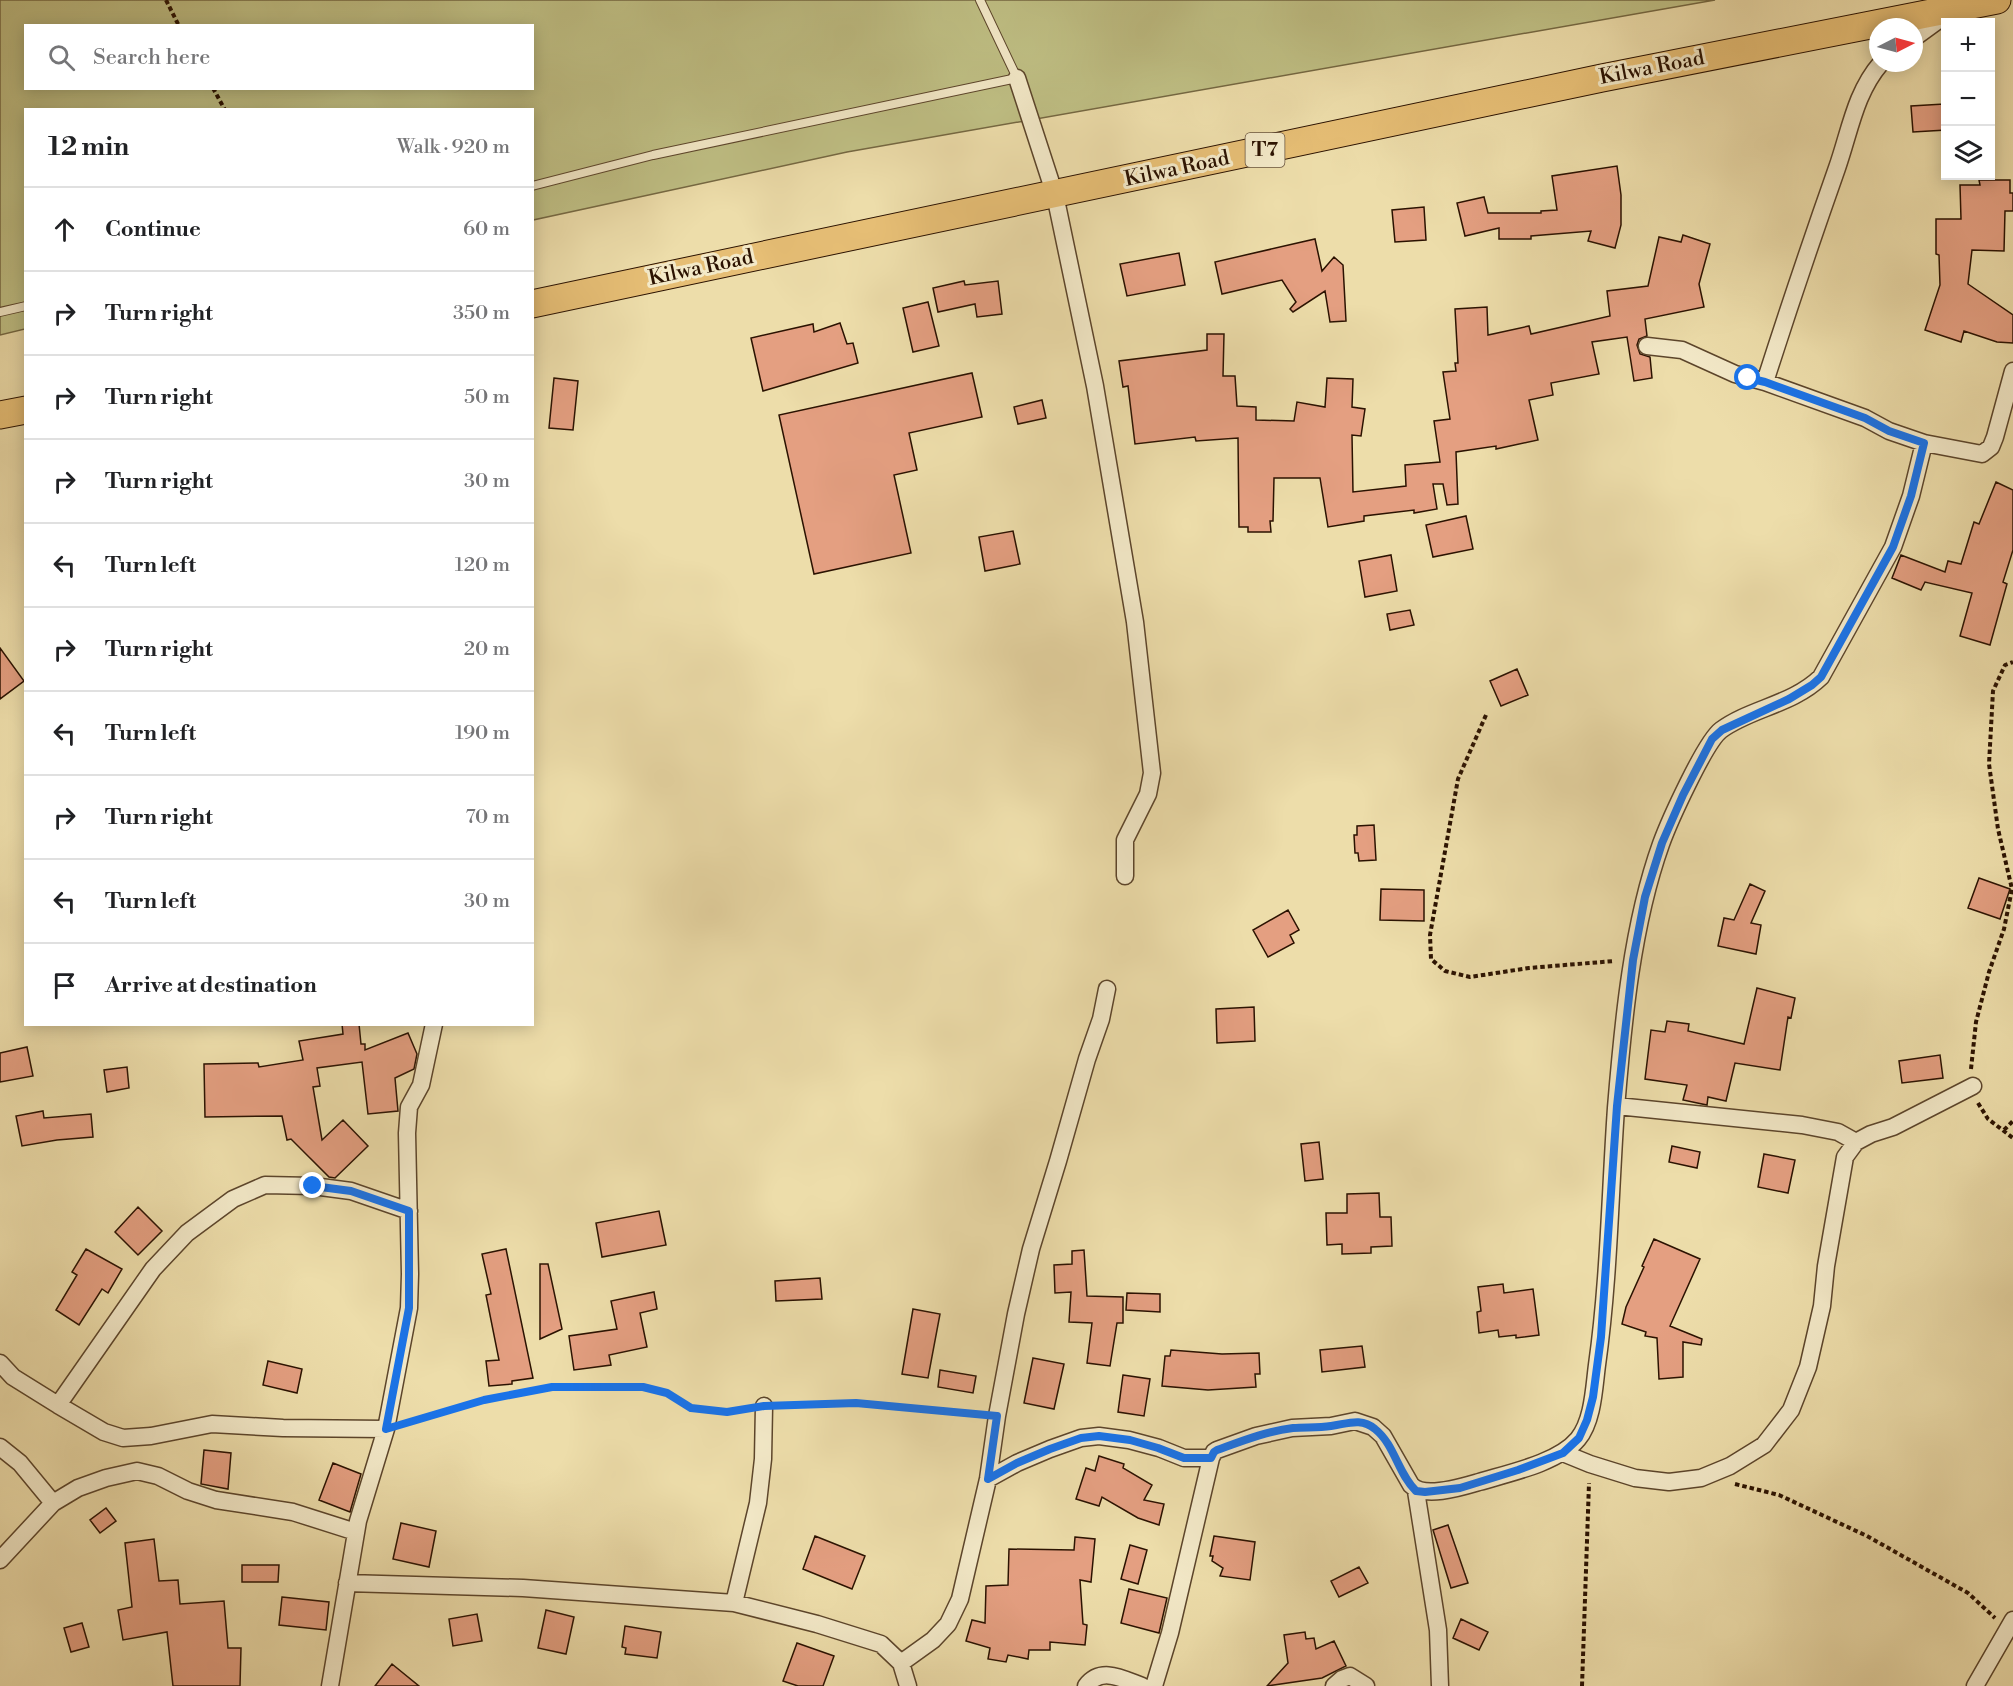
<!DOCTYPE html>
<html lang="en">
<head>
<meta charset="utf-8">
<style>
  body { margin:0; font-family:"Libre Bodoni",serif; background:#f2f2f2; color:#202124 }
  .controls { position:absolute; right:18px; top:18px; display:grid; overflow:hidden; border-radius:0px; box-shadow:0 3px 15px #0003 }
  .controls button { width:54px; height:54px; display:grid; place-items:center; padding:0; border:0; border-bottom:2px solid #e0e0e0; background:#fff; color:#202124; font:30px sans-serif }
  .compass { position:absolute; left:1869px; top:18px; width:54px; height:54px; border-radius:50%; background:#fff; box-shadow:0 3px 15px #0003; rotate:84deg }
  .stop { position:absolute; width:18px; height:18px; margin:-14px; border:4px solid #1a73e8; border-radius:50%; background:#fff }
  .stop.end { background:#1a73e8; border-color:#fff; box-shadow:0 2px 6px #0008 }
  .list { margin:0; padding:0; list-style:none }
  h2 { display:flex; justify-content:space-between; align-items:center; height:78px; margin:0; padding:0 24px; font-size:26px }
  h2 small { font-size:20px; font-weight:400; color:#757577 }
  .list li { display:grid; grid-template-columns:39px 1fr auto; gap:18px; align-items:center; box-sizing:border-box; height:84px; padding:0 24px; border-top:2px solid #e0e0e0 }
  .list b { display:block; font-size:22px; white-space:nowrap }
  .list em { font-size:20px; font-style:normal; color:#757577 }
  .icon { flex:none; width:33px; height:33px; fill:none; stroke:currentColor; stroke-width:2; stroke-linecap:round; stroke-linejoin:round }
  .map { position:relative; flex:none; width:2013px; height:1686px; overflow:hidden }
  .search { position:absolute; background:#fff; box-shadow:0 3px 15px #0003; left:24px; top:24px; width:510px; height:66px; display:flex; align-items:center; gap:15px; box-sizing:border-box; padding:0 21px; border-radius:0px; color:#757577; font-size:22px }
  .panel { position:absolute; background:#fff; box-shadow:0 3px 15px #0003; left:24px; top:108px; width:510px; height:918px; border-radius:0px }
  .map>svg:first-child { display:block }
</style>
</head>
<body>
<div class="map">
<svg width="2013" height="1686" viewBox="0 0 2013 1686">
  <rect width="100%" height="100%" fill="#edddaa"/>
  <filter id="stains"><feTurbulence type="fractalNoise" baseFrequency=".00333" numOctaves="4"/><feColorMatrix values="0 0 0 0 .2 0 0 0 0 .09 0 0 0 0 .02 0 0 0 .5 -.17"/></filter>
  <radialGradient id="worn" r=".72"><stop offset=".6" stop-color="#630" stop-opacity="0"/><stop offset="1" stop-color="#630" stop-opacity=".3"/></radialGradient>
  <path fill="#bfbf84" stroke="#756842" stroke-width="1.5" fill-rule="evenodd" d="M 0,0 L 1715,0 L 847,152 L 533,220 L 532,110 L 26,110 L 25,329 L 0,335 ZM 26,26 L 532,26 L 532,88 L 26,88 Z"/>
  <path fill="#e49f81" stroke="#2b1201" stroke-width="1.5" d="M 1944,104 L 1946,130 L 1913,132 L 1911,106 Z
    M 1617,166 L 1621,195 L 1621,225 L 1615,248 L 1588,241 L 1591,231 L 1531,236 L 1531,239 L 1499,239 L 1499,228 L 1465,236 L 1457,203 L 1484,197 L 1488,213 L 1541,213 L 1541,211 L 1557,210 L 1552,176 Z
    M 1979,180 L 2010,180 L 2010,193 L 2013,193 L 2013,211 L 2005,211 L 2004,251 L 1972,250 L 1968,284 L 2013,315 L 2013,343 L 1997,342 L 1964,331 L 1961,342 L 1925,330 L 1940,285 L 1939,255 L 1936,254 L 1936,219 L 1961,219 L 1960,185 L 1980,185 Z
    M 1424,207 L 1426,240 L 1395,242 L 1392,210 Z
    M 1683,235 L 1710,244 L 1699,284 L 1704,307 L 1645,319 L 1647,336 L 1639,339 L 1637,345 L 1640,354 L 1650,357 L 1652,378 L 1634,381 L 1627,337 L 1592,342 L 1599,374 L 1551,383 L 1553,395 L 1529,400 L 1538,440 L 1496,449 L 1496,446 L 1456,452 L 1458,504 L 1447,505 L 1443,484 L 1433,484 L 1437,509 L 1414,513 L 1414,510 L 1364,516 L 1364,521 L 1328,527 L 1320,478 L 1274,478 L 1273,521 L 1270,521 L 1271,532 L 1248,532 L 1248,527 L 1239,527 L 1238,438 L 1196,441 L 1195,437 L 1135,444 L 1128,386 L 1123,387 L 1119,361 L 1207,350 L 1207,334 L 1224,334 L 1223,376 L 1235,376 L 1237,406 L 1256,407 L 1256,420 L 1294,421 L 1297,402 L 1325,407 L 1327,378 L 1353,379 L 1352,407 L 1365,409 L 1361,436 L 1352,435 L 1353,492 L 1406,486 L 1405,465 L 1440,462 L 1434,421 L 1450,419 L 1443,372 L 1456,371 L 1455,363 L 1458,363 L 1455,309 L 1487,307 L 1488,335 L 1529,326 L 1531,334 L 1610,316 L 1607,291 L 1648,286 L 1659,237 L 1681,242 Z
    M 1315,239 L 1322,271 L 1334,257 L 1343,265 L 1346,321 L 1330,322 L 1325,291 L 1293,312 L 1290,309 L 1296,302 L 1282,280 L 1222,294 L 1215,262 Z
    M 1179,253 L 1185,285 L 1127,296 L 1120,264 Z
    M 964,281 L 965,285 L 998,281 L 1002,314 L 977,317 L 975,304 L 938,312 L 933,288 Z
    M 928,302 L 939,346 L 913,352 L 903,308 Z
    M 840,323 L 847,344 L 853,343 L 858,363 L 763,391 L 751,338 L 813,324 L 814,332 Z
    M 972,373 L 982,417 L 909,433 L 917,470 L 894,475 L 911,553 L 814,574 L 779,415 Z
    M 554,378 L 578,381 L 573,430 L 549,428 Z
    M 1042,400 L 1046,418 L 1018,424 L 1014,407 Z
    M 1996,482 L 2013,490 L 2013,550 L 2003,582 L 2007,584 L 1990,645 L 1960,636 L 1972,593 L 1925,582 L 1921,590 L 1892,578 L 1901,555 L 1945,572 L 1948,561 L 1961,564 L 1974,522 L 1979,524 Z
    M 1466,516 L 1473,549 L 1433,557 L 1426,525 Z
    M 1013,531 L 1020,564 L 985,571 L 979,537 Z
    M 1391,555 L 1397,591 L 1365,597 L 1359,561 Z
    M 1410,610 L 1414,625 L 1390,630 L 1387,614 Z
    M 0,648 L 24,681 L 0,699 Z
    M 1517,669 L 1528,695 L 1501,706 L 1490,681 Z
    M 1374,825 L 1376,860 L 1359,861 L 1358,853 L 1355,853 L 1354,835 L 1357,835 L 1357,826 Z
    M 1979,878 L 2010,889 L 2000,919 L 1968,908 Z
    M 1750,884 L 1765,891 L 1751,923 L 1761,925 L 1756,954 L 1718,946 L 1724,918 L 1734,920 Z
    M 1381,889 L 1424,890 L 1424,921 L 1380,920 Z
    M 1288,910 L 1299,930 L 1290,935 L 1294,943 L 1268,957 L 1253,930 Z
    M 1757,988 L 1795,998 L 1791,1018 L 1788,1017 L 1780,1070 L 1735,1063 L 1726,1101 L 1708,1097 L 1707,1105 L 1683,1100 L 1687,1085 L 1645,1079 L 1651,1030 L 1665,1032 L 1667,1021 L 1689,1024 L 1688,1031 L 1744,1044 Z
    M 1254,1007 L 1255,1041 L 1217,1043 L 1216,1009 Z
    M 342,1024 L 359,1024 L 361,1044 L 365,1044 L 365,1050 L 408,1033 L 417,1054 L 414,1069 L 395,1078 L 398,1111 L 368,1114 L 362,1062 L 317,1068 L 320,1086 L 313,1087 L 322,1140 L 343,1120 L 368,1146 L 335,1178 L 329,1177 L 291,1139 L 287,1140 L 282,1116 L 205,1117 L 204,1064 L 258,1063 L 259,1067 L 303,1060 L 299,1041 L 343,1034 Z
    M 27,1047 L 33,1076 L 0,1082 L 0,1053 Z
    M 1940,1055 L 1943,1078 L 1902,1083 L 1899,1061 Z
    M 127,1067 L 129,1088 L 107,1092 L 104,1070 Z
    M 43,1111 L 44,1118 L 91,1114 L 93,1137 L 57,1140 L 22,1146 L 16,1116 Z
    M 1319,1142 L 1323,1179 L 1305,1181 L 1301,1144 Z
    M 1672,1146 L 1700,1152 L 1697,1168 L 1669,1162 Z
    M 1764,1154 L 1795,1160 L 1788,1193 L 1758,1187 Z
    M 1379,1193 L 1380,1217 L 1391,1217 L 1392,1246 L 1371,1247 L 1371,1253 L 1342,1254 L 1342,1244 L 1327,1245 L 1326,1213 L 1347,1213 L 1347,1194 Z
    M 138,1207 L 162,1231 L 138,1255 L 115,1232 Z
    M 659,1211 L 666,1245 L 602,1257 L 596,1223 Z
    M 1654,1239 L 1700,1259 L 1670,1326 L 1702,1339 L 1701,1345 L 1683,1342 L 1683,1377 L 1659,1379 L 1657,1338 L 1645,1336 L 1646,1332 L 1622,1324 L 1626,1307 L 1644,1267 L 1642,1266 Z
    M 86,1249 L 122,1269 L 108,1293 L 102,1289 L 79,1325 L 56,1310 L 77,1275 L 72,1272 Z
    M 506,1249 L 533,1378 L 512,1381 L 512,1384 L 489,1386 L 486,1361 L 499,1360 L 486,1295 L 491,1294 L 482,1254 Z
    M 1084,1250 L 1087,1296 L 1123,1297 L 1123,1323 L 1117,1323 L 1110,1366 L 1087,1363 L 1092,1323 L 1069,1322 L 1071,1292 L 1055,1293 L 1054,1265 L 1072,1264 L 1072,1251 Z
    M 540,1264 L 548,1264 L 562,1329 L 540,1339 Z
    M 820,1278 L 822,1299 L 776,1301 L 775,1281 Z
    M 1503,1284 L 1504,1293 L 1533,1289 L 1539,1335 L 1516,1338 L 1516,1335 L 1499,1337 L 1498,1330 L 1479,1333 L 1477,1312 L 1481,1311 L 1478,1287 Z
    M 654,1292 L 657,1309 L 640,1313 L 647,1347 L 609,1355 L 611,1365 L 574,1370 L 569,1336 L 617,1329 L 611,1301 Z
    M 1127,1293 L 1160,1294 L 1160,1312 L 1126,1310 Z
    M 913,1309 L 940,1314 L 928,1378 L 902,1374 Z
    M 1362,1346 L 1365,1367 L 1322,1372 L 1320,1350 Z
    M 1171,1350 L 1222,1354 L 1259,1353 L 1260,1374 L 1255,1374 L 1256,1387 L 1208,1390 L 1162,1386 L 1165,1356 L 1170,1356 Z
    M 1033,1358 L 1064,1364 L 1054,1409 L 1024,1403 Z
    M 268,1361 L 302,1369 L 297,1393 L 263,1385 Z
    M 940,1370 L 976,1376 L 973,1393 L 938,1387 Z
    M 1123,1375 L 1150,1379 L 1144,1416 L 1118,1412 Z
    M 204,1450 L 231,1453 L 228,1489 L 201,1484 Z
    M 1099,1456 L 1124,1464 L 1123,1468 L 1152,1485 L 1144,1500 L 1164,1504 L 1159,1525 L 1138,1518 L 1102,1497 L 1099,1506 L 1076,1499 L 1086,1468 L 1095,1471 Z
    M 333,1463 L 361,1474 L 350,1512 L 319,1500 Z
    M 106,1508 L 116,1521 L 100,1533 L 90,1520 Z
    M 401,1523 L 436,1531 L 429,1567 L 393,1559 Z
    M 1448,1525 L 1468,1583 L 1451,1588 L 1433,1530 Z
    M 815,1536 L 865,1556 L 852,1589 L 803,1569 Z
    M 1214,1536 L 1255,1542 L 1250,1580 L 1220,1576 L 1223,1568 L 1212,1561 L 1213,1556 L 1210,1556 Z
    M 1075,1537 L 1095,1539 L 1091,1582 L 1080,1580 L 1083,1624 L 1087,1625 L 1085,1645 L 1050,1642 L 1050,1650 L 1029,1650 L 1028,1659 L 1008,1655 L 1006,1662 L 988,1659 L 990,1648 L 966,1641 L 972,1620 L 985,1623 L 986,1586 L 1008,1585 L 1009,1549 L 1074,1550 Z
    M 154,1539 L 159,1581 L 178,1580 L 180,1604 L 224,1601 L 228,1648 L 241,1648 L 240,1686 L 173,1686 L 167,1632 L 123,1640 L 118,1610 L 132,1607 L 125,1543 Z
    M 1130,1545 L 1147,1550 L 1138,1584 L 1121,1579 Z
    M 242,1565 L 279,1565 L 278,1582 L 242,1582 Z
    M 1359,1567 L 1368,1583 L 1339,1597 L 1331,1581 Z
    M 1129,1589 L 1167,1598 L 1159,1633 L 1121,1623 Z
    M 282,1597 L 329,1602 L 326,1630 L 279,1625 Z
    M 546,1610 L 574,1617 L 566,1654 L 538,1648 Z
    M 477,1614 L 482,1641 L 453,1646 L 449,1619 Z
    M 1461,1619 L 1488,1632 L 1479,1650 L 1453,1638 Z
    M 82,1623 L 89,1647 L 71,1652 L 64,1628 Z
    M 625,1626 L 661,1632 L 657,1658 L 625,1654 L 626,1648 L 622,1647 Z
    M 1305,1632 L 1306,1639 L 1314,1638 L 1316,1649 L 1334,1641 L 1346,1666 L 1322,1678 L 1267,1686 L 1288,1663 L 1284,1635 Z
    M 797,1643 L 834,1656 L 823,1686 L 798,1686 L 783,1681 Z
    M 392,1664 L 419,1686 L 375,1686 Z"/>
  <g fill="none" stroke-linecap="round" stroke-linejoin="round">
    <defs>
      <path id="service" d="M 532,186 L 653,155 L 1017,78 L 980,0
        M 0,312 L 26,306"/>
      <path id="minor" d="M 1914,38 L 1947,14
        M 1017,78 L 1055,195 L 1095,386 L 1135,622 L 1152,773 L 1148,794 L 1125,840 L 1125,876
        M 1647,346 L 1682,350 L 1735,374 L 1765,382 L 1865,418 L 1889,431 L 1924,443 L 1982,454 L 1991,447 L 1995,437 L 2013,371
        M 1765,382 C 1788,310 1812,239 1837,168 C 1850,131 1855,93 1881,63
        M 1617,1106 L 1802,1125 L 1838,1132 L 1856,1142
        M 0,1363 L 13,1377 L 58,1405 L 104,1432 L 123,1438 L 151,1436 L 212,1424 L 283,1428 L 386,1429
        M 58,1405 L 153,1269 L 187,1233 L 233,1199 L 265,1185 L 313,1186 L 351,1191 L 409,1211
        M 0,1447 L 20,1463 L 53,1503
        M 1563,1453 L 1590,1464 L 1635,1478 L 1669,1482 L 1701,1478 L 1730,1466 L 1764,1445 L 1791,1410 L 1808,1367 L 1822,1306 L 1826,1266 L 1845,1157 L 1856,1142 L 1871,1134 L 1893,1127 L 1973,1086
        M 988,1479 L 1017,1463 L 1050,1449 L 1081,1438 L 1099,1436 L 1129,1440 L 1159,1448 L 1184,1458 L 1211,1458
        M 1416,1491 L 1438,1630 L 1440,1686
        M 0,1560 L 53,1503 L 78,1488 L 106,1478 L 137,1471 L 158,1476 L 188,1491 L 216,1500 L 293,1512 L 356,1532
        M 347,1583 L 523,1588 L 734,1603 L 817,1624 L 881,1644 L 901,1663 L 908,1686
        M 734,1603 L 758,1503 L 763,1459 L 764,1406
        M 901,1663 L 933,1640 L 948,1624 L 960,1599 L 988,1479 L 997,1416 L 1016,1314 L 1031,1249 L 1058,1161 L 1087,1059 L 1101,1019 L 1107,989
        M 330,1686 L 358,1521 L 386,1429 L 409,1308 L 410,1274 L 407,1133 L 409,1107 L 421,1085 L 434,1024
        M 1086,1686 C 1101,1666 1123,1679 1142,1686
        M 1154,1686 L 1170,1633 L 1211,1458 L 1214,1452 L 1217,1450 L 1256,1436 L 1292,1428 L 1331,1426 L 1355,1421 L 1373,1427 L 1383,1436 L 1411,1485 C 1424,1499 1462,1487 1479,1482 C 1509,1473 1558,1463 1578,1439 C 1593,1421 1594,1388 1597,1365 C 1609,1280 1610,1194 1616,1108 C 1623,1022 1632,925 1661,844 C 1669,822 1705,742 1721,730 C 1751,708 1792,705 1821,677 L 1893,547 L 1911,496 L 1924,443
        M 1334,1686 L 1342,1679 L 1350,1676 L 1366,1686
        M 1975,1686 L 2013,1620"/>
      <path id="trunk" d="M 532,304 L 1602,78 L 1997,0
        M 0,415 L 26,410"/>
    </defs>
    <use href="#service" stroke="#5c452b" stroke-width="10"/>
    <use href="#minor" stroke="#5c452b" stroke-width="19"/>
    <use href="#trunk" stroke="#2b1201" stroke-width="29"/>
    <path stroke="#2b1201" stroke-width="4" stroke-dasharray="4.5 3" stroke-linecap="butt" d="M 166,0 L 179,26
      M 213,88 L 225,110
      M 1486,715 L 1458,779 L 1430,935 L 1431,959 L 1445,971 L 1470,977 L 1529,968 L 1614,961
      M 1971,1069 L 1976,1022 L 1989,972 L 2004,929 L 2012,889 L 1998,829 L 1989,764 L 1993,691 L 2005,665 L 2013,662
      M 1978,1103 L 1988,1119 L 2013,1138
      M 2004,1130 L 2013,1121
      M 781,1405 L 856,1403 L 980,1414
      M 404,1423 L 484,1400 L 552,1387 L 643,1387 L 667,1393 L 691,1408 L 727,1412 L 747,1408
      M 1735,1484 L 1779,1495 L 1867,1536 L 1968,1593 L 1995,1618
      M 1582,1686 L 1589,1483"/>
    <use href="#service" stroke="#f3e9c8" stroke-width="8"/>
    <use href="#minor" stroke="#f3e9c8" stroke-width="16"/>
    <use href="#trunk" stroke="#e6be75" stroke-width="27"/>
  </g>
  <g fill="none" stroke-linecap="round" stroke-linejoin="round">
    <path stroke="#1a73e8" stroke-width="8" d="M 313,1186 L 351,1191 L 409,1211 L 409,1308 L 386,1429 L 484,1400 L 552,1387 L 643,1387 L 667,1393 L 691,1408 L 727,1412 L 764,1406 L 856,1403 L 997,1416 L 988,1479 L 1017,1463 L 1050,1449 L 1081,1438 L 1099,1436 L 1130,1440 L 1158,1448 L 1184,1458 L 1211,1458 L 1214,1452 L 1217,1450 C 1242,1441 1267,1431 1293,1428 C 1306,1427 1318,1428 1331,1426 C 1347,1424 1361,1417 1375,1429 C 1395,1445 1398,1474 1416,1491 L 1425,1492 L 1460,1488 L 1518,1470 L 1563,1453 L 1579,1438 L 1587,1420 L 1593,1397 L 1601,1337 L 1617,1106 L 1633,960 L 1645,897 L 1662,843 L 1683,795 L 1712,739 L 1722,730 L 1789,699 L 1812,685 L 1821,677 L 1893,547 L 1911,496 L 1924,443 L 1889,431 L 1865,418 L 1765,382 L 1748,378"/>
  </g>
  <g text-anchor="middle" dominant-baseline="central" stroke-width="6" stroke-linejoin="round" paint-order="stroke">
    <rect fill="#f3e9c8" stroke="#67523d" stroke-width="1.5" x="1245.5" y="133" width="39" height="34" rx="4.5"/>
    <g font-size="20" font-weight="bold" fill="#2b1201">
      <text x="1265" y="150">T7</text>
    </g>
    <g font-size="21" fill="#2b1201" stroke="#f3e9c8">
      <text transform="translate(1652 68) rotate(-11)">Kilwa Road</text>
      <text transform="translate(1177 169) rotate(-12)">Kilwa Road</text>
      <text transform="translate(701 268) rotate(-12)">Kilwa Road</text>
    </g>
  </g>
  <rect width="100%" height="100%" filter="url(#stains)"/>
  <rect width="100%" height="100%" fill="url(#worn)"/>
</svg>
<div class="controls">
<button>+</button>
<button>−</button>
<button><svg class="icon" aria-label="layers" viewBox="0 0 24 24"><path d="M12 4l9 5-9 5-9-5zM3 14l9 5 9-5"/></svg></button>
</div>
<svg class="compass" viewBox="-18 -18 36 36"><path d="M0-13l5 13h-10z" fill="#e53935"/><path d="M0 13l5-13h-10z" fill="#757577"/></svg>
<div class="stop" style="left:1748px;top:378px"></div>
<div class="stop end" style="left:313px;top:1186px"></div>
<div class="search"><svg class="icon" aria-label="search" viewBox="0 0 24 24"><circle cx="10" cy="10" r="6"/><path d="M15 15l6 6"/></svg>Search here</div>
<section class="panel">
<h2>12 min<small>Walk · 920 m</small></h2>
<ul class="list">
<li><svg class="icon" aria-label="ahead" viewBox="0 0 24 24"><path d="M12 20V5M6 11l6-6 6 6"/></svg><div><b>Continue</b></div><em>60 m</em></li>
<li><svg class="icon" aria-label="right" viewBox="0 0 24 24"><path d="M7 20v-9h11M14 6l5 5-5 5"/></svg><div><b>Turn right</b></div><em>350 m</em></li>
<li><svg class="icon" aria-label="right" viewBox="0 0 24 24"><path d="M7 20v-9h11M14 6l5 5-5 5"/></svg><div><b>Turn right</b></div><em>50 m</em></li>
<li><svg class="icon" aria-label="right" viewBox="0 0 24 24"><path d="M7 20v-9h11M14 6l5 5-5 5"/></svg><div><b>Turn right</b></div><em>30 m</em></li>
<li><svg class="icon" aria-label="left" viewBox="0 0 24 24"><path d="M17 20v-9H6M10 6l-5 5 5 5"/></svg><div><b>Turn left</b></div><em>120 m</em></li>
<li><svg class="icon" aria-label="right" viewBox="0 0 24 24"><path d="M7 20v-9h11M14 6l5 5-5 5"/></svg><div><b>Turn right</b></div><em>20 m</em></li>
<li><svg class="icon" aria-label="left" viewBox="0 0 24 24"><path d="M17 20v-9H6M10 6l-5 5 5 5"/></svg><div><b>Turn left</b></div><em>190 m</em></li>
<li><svg class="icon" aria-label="right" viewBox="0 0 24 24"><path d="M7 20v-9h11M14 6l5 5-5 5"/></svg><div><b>Turn right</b></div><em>70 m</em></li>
<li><svg class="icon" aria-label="left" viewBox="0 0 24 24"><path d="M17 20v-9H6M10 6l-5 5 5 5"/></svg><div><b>Turn left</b></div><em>30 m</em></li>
<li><svg class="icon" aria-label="arrive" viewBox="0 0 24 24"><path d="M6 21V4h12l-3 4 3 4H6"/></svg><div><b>Arrive at destination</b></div></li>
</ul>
</section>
</div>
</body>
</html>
